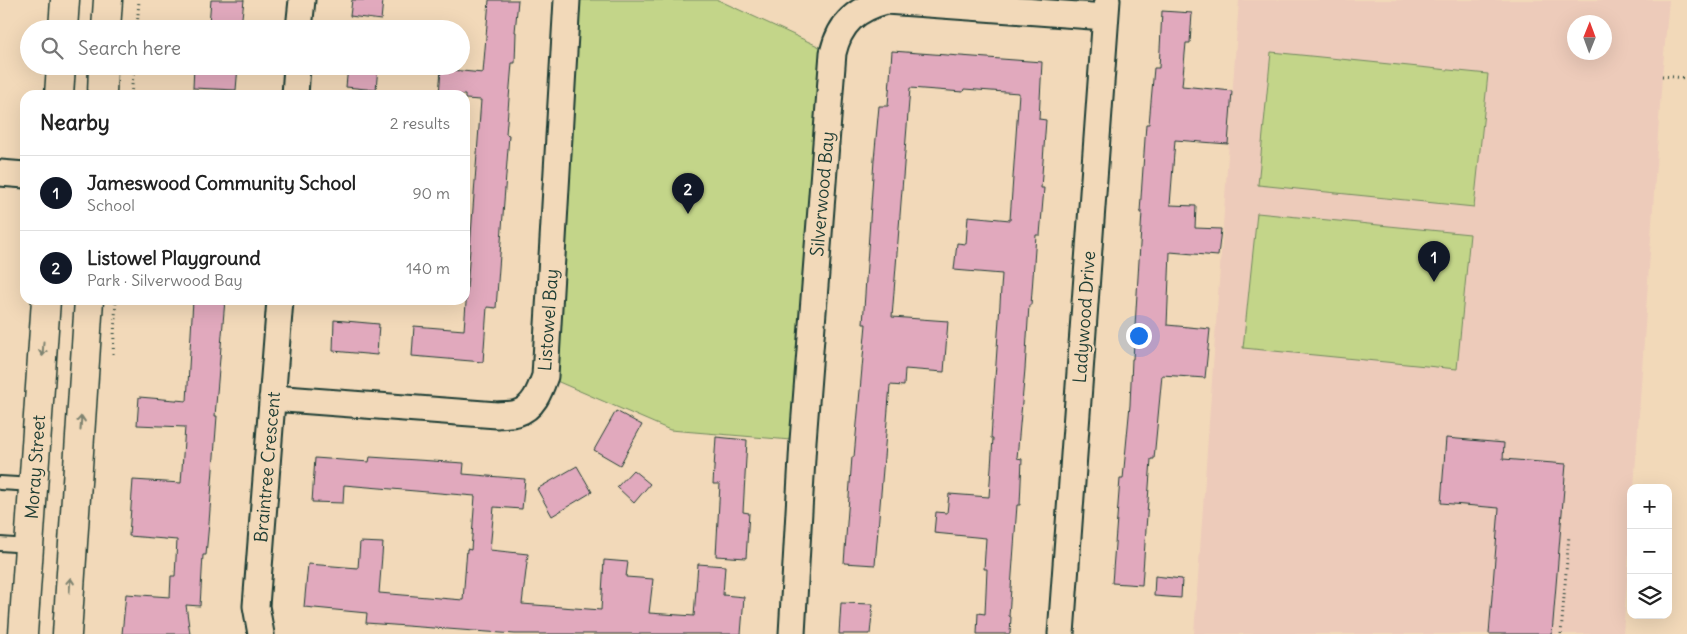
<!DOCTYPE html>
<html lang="en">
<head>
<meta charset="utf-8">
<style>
  body { margin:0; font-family:Delius,sans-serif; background:#f6f6f6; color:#222 }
  .controls { position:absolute; right:15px; bottom:15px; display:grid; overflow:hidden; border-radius:10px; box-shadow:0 5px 20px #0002 }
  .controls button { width:45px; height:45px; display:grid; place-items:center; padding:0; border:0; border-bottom:1px solid #e0e0e0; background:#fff; color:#222; font:25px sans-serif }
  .compass { position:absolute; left:1567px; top:15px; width:45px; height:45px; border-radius:50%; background:#fff; box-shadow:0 5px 20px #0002; rotate:1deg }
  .you { position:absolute; left:1138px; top:335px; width:18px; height:18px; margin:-12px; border:4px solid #fff; border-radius:50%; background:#1a73e8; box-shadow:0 0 0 8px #1a73e833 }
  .badge { display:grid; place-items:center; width:32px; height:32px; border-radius:50%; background:#111827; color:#fff; font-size:16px; font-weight:700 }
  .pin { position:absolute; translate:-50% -41px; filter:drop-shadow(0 1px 2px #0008) }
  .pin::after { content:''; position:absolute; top:26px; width:18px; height:15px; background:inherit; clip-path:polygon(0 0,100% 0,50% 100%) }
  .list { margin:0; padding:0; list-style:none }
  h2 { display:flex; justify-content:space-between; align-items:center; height:65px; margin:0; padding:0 20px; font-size:21px }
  h2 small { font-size:16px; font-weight:400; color:#767676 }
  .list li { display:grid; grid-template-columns:32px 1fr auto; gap:15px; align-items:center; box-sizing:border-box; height:75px; padding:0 20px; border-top:1px solid #e0e0e0 }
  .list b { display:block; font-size:19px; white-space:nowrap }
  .list p { margin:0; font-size:16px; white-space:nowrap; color:#767676 }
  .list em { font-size:16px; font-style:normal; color:#767676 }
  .icon { flex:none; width:28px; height:28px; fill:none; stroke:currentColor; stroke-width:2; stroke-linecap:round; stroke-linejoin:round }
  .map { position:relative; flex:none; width:1687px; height:634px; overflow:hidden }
  .search { position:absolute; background:#fff; box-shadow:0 5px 20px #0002; left:20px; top:20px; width:450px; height:55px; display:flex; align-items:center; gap:12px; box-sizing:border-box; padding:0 18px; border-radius:28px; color:#767676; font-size:19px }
  .panel { position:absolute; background:#fff; box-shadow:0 5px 20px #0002; left:20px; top:90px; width:450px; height:215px; border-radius:15px }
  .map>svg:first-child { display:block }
</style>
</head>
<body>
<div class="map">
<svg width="1687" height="634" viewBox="0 0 1687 634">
  <rect width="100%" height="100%" fill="#f2d9b9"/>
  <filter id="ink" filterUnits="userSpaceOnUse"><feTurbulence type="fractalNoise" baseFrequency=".02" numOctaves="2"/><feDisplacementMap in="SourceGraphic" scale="10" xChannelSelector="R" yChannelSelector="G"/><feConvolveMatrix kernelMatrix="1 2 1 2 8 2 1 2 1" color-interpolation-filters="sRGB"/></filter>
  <g filter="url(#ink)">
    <path fill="#edcbba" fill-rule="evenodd" d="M 1239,0 L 1669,0 L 1662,76 L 1634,488 L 1631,488 L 1631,527 L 1623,634 L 1194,634 ZM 1574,22 L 1604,22 L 1604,52 L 1574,52 Z"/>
    <path fill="#c3d589" stroke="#71895e" d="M 567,0 L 718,0 L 833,53 L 803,441 L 670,430 L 545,376 Z
      M 1271,52 L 1488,74 L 1474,207 L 1258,185 Z
      M 1257,213 L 1470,234 L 1457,369 L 1243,348 Z"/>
    <path fill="#e1a9bd" stroke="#1f3d34" d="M 211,0 L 244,0 L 241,26 L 209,24 Z
      M 352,0 L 383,0 L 381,20 L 350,16 Z
      M 489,0 L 518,0 L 515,32 L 516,32 L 515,63 L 512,63 L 506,134 L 509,135 L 496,308 L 487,307 L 483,362 L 412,356 L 414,326 L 464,330 L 481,100 L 465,99 L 465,95 L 439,95 L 441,69 L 483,73 Z
      M 1162,11 L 1192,13 L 1190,43 L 1186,43 L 1182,86 L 1232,91 L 1228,144 L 1175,140 L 1170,205 L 1196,206 L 1195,228 L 1221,229 L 1218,256 L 1170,252 L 1167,325 L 1210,329 L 1205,378 L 1162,375 L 1154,459 L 1151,459 L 1142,585 L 1112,583 L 1120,479 L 1123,479 L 1130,405 L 1132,359 L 1133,359 L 1142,212 L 1140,212 L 1146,124 L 1149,124 L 1154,68 L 1159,68 Z
      M 892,51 L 1042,62 L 1039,119 L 1046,120 L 1041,188 L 1044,188 L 1040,235 L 1036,235 L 1031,305 L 1029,305 L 1025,369 L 1017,458 L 1022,459 L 1020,505 L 1017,505 L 1009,616 L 1011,617 L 1010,634 L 977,634 L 978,613 L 985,614 L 987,569 L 984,569 L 986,538 L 934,533 L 936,512 L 947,513 L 949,494 L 989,497 L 993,438 L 991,438 L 1002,274 L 954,270 L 957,243 L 966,244 L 968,216 L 1010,220 L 1019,93 L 964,89 L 963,92 L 910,88 L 892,317 L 948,321 L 944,372 L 905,369 L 904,386 L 890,385 L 875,565 L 844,563 L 852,457 L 854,457 L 866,324 L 863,324 L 874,160 L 879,106 L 888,106 Z
      M 194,66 L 238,66 L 236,90 L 193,88 Z
      M 348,66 L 378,66 L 376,90 L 346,87 Z
      M 193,300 L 225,300 L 215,416 L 217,416 L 209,523 L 206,555 L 203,555 L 200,606 L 186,605 L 190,634 L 122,634 L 126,594 L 170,597 L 171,576 L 175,576 L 177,540 L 129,536 L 131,507 L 133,480 L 181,483 L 185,427 L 137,425 L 139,397 L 187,401 Z
      M 334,320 L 379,324 L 377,355 L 333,351 Z
      M 616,411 L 642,425 L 620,465 L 594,450 Z
      M 716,437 L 747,440 L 743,512 L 749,513 L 746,558 L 716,556 L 720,484 L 713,484 Z
      M 1446,438 L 1504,443 L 1503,459 L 1566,464 L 1552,634 L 1489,634 L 1499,508 L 1441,503 Z
      M 370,457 L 464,463 L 463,474 L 525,479 L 522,509 L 494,507 L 490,550 L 528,554 L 522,604 L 601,610 L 604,560 L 628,562 L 626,577 L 653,579 L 649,613 L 694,616 L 698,564 L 725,566 L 723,595 L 744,597 L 741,634 L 515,634 L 366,623 L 367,613 L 304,607 L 308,564 L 358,568 L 360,542 L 383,543 L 379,593 L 463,600 L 467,549 L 471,550 L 475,496 L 344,485 L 343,503 L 312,502 L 315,458 L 369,462 Z
      M 577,466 L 592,492 L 552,516 L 537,489 Z
      M 633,470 L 650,484 L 634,503 L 617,487 Z
      M 1155,576 L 1182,579 L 1181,598 L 1154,596 Z
      M 841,603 L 873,604 L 870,634 L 839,634 Z"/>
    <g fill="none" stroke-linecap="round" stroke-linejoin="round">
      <defs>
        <path id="service" d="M 0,483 L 34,485
          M 0,544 L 29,546"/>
        <path id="minor" d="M 299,29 L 302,0
          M 295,95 L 297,66
          M 0,173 L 25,175
          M 272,398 L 497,415 C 503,414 511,415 517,413 C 534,408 540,390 545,376 L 567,0
          M 261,634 L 256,606 L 280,300
          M 792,634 L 803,441 L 833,53 C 840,23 856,9 886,1 L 1105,17
          M 1061,634 L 1107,0"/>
        <path id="tertiary" d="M 63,29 L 65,0
          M 106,29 L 108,0
          M 59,95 L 61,66
          M 102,95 L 103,66
          M 23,634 L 46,300
          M 67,634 L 89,300"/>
      </defs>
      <use href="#service" stroke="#1f3d34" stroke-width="16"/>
      <use href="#minor" stroke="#1f3d34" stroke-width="29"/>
      <use href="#tertiary" stroke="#1f3d34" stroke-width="31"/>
      <path stroke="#1f3d34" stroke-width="3" stroke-dasharray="1 4" stroke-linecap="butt" d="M 137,29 L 139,0
        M 1662,76 L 1687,78
        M 131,95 L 134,66
        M 113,354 L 116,300
        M 1561,634 L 1569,535"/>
      <use href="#service" stroke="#f2d9b9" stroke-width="12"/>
      <use href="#minor" stroke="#f2d9b9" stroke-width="25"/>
      <use href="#tertiary" stroke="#f2d9b9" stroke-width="28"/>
    </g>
    <defs><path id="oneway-shaft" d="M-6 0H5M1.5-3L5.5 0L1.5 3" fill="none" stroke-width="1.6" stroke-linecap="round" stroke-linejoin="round" transform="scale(1.25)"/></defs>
    <g stroke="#7e8370">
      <use href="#oneway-shaft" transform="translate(43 349) rotate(94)"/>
      <use href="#oneway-shaft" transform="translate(81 423) rotate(-86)"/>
      <use href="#oneway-shaft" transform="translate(70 585) rotate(-86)"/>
    </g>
  </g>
  <g text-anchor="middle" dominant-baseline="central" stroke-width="5" stroke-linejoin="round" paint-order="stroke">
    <g font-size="18" fill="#1f3d34" stroke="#f2d9b9">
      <text transform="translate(822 194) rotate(-85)">Silverwood Bay</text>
      <text transform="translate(1084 317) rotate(-86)">Ladywood Drive</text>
      <text transform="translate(548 320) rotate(-86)">Listowel Bay</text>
      <text transform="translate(35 467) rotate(-86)">Moray Street</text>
      <text transform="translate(267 467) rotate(-85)">Braintree Crescent</text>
    </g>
  </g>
</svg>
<div class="controls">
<button>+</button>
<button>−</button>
<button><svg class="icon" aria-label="layers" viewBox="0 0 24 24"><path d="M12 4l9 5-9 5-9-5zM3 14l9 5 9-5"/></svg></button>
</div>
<svg class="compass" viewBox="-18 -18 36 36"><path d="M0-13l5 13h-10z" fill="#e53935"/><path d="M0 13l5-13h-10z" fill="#767676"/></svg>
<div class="you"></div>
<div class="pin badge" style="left:1434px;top:282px">1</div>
<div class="pin badge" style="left:688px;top:214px">2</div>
<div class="search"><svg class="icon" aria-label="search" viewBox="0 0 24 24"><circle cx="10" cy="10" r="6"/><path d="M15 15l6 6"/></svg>Search here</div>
<section class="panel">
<h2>Nearby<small>2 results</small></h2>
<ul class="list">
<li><span class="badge">1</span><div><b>Jameswood Community School</b><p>School</p></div><em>90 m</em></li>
<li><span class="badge">2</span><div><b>Listowel Playground</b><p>Park · Silverwood Bay</p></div><em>140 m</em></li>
</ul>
</section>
</div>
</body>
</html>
